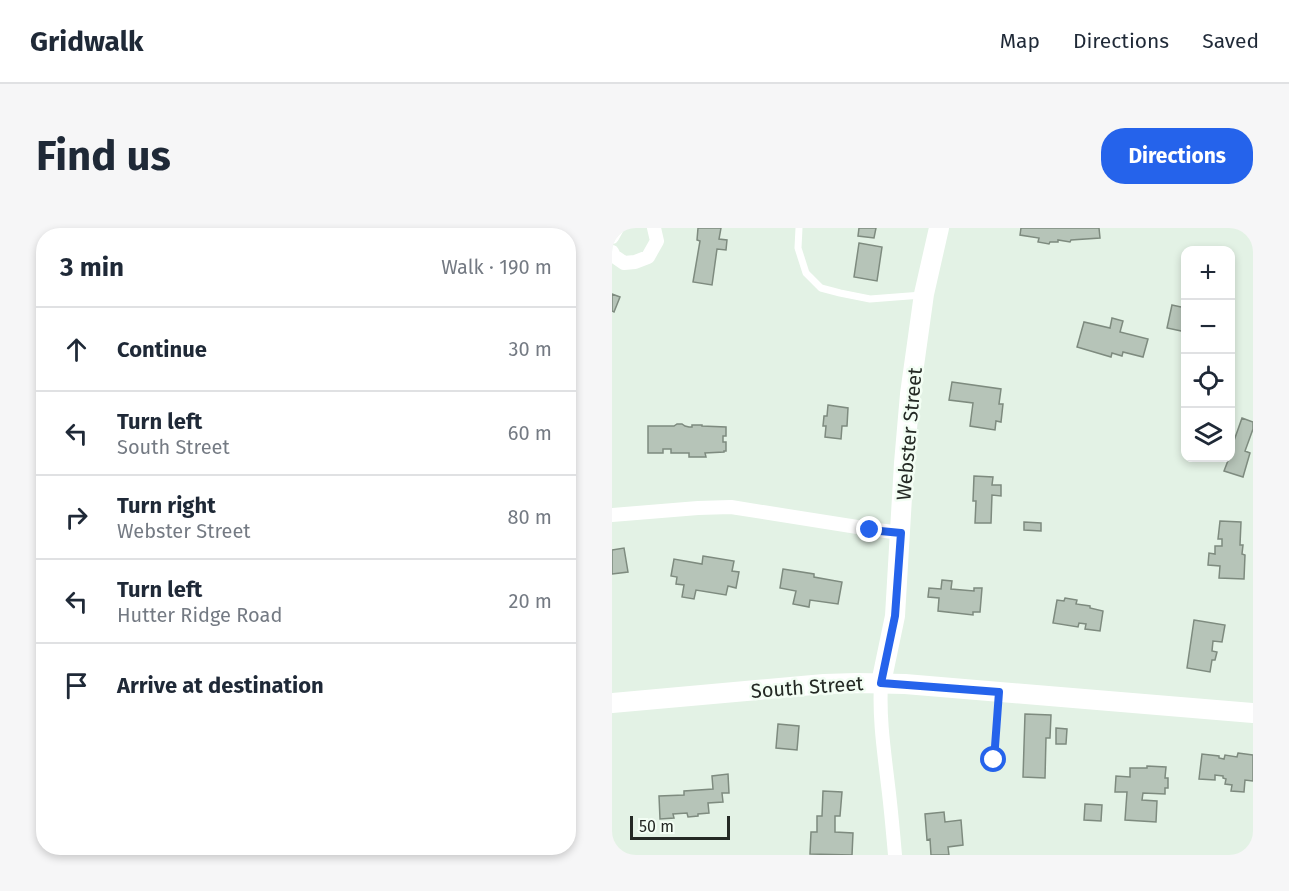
<!DOCTYPE html>
<html lang="en">
<head>
<meta charset="utf-8">
<style>
  body { margin:0; font-family:"Fira Sans",sans-serif; background:#f6f6f7; color:#1f2937 }
  .controls { position:absolute; right:18px; top:18px; display:grid; overflow:hidden; border-radius:12px; box-shadow:0 3px 9px #0003 }
  .controls button { width:54px; height:54px; display:grid; place-items:center; padding:0; border:0; border-bottom:2px solid #e0e1e3; background:#fff; color:#1f2937; font:30px sans-serif }
  .scale { position:absolute; left:18px; bottom:15px; width:100px; box-sizing:border-box; padding-left:6px; border:3px solid #242924; border-top:0; font-size:16px; line-height:21px; white-space:nowrap; color:#242924; -webkit-text-stroke:4px #f3fef4; paint-order:stroke }
  .stop { position:absolute; width:18px; height:18px; margin:-14px; border:4px solid #2563eb; border-radius:50%; background:#fff }
  .stop.end { background:#2563eb; border-color:#fff; box-shadow:0 2px 6px #0008 }
  .list { margin:0; padding:0; list-style:none }
  h2 { display:flex; justify-content:space-between; align-items:center; height:78px; margin:0; padding:0 24px; font-size:26px }
  h2 small { font-size:20px; font-weight:400; color:#747a83 }
  .list li { display:grid; grid-template-columns:39px 1fr auto; gap:18px; align-items:center; box-sizing:border-box; height:84px; padding:0 24px; border-top:2px solid #e0e1e3 }
  .list b { display:block; font-size:22px; white-space:nowrap }
  .list p { margin:0; font-size:20px; white-space:nowrap; color:#747a83 }
  .list em { font-size:20px; font-style:normal; color:#747a83 }
  .icon { flex:none; width:33px; height:33px; fill:none; stroke:currentColor; stroke-width:2; stroke-linecap:round; stroke-linejoin:round }
  .map { position:relative; flex:none; width:641px; height:627px; overflow:hidden; border-radius:24px }
  header { display:flex; align-items:center; gap:36px; box-sizing:border-box; height:84px; padding:0 30px; background:#fff; border-bottom:2px solid #e0e1e3 }
  header strong { font-size:28px }
  nav { display:flex; gap:33px; margin-inline-start:auto; font-size:21px }
  .intro { display:flex; align-items:center; justify-content:space-between; box-sizing:border-box; height:144px; padding:0 36px }
  h1 { margin:0; font-size:42px }
  .button { padding:15px 27px; border-radius:24px; background:#2563eb; color:#fff; font-size:21px; font-weight:700 }
  main { display:flex; gap:36px; padding:0 36px }
  aside { flex:1; background:#fff; border-radius:24px; box-shadow:0 3px 9px #0003 }
  .map>svg:first-child { display:block }
</style>
</head>
<body>
<header>
<strong>Gridwalk</strong>
<nav><a>Map</a><a>Directions</a><a>Saved</a></nav>
</header>
<div class="intro"><h1>Find us</h1><a class="button">Directions</a></div>
<main>
<aside>
<h2>3 min<small>Walk · 190 m</small></h2>
<ul class="list">
<li><svg class="icon" aria-label="ahead" viewBox="0 0 24 24"><path d="M12 20V5M6 11l6-6 6 6"/></svg><div><b>Continue</b></div><em>30 m</em></li>
<li><svg class="icon" aria-label="left" viewBox="0 0 24 24"><path d="M17 20v-9H6M10 6l-5 5 5 5"/></svg><div><b>Turn left</b><p>South Street</p></div><em>60 m</em></li>
<li><svg class="icon" aria-label="right" viewBox="0 0 24 24"><path d="M7 20v-9h11M14 6l5 5-5 5"/></svg><div><b>Turn right</b><p>Webster Street</p></div><em>80 m</em></li>
<li><svg class="icon" aria-label="left" viewBox="0 0 24 24"><path d="M17 20v-9H6M10 6l-5 5 5 5"/></svg><div><b>Turn left</b><p>Hutter Ridge Road</p></div><em>20 m</em></li>
<li><svg class="icon" aria-label="arrive" viewBox="0 0 24 24"><path d="M6 21V4h12l-3 4 3 4H6"/></svg><div><b>Arrive at destination</b></div></li>
</ul>
</aside>
<div class="map">
<svg width="641" height="627" viewBox="0 0 641 627">
  <rect width="100%" height="100%" fill="#e3f2e5"/>
  <path fill="#b6c4b8" stroke="#7e8b7f" stroke-width="1.5" d="M 86,0 L 109,0 L 107,11 L 115,12 L 114,22 L 105,21 L 100,57 L 81,54 L 88,13 L 85,12 Z
    M 247,0 L 264,0 L 262,10 L 246,8 Z
    M 409,0 L 487,0 L 488,10 L 459,12 L 458,14 L 446,12 L 446,14 L 438,14 L 437,16 L 426,14 L 427,10 L 408,7 Z
    M 247,15 L 270,19 L 265,53 L 242,49 Z
    M 0,66 L 8,69 L 2,84 L 0,83 Z
    M 560,77 L 574,80 L 574,104 L 555,100 Z
    M 500,90 L 511,93 L 508,104 L 536,111 L 531,129 L 511,124 L 510,128 L 500,125 L 499,129 L 465,119 L 472,94 L 498,100 Z
    M 340,154 L 389,161 L 387,176 L 391,176 L 389,194 L 384,193 L 383,202 L 358,198 L 361,175 L 337,172 Z
    M 216,177 L 236,180 L 235,198 L 230,198 L 229,211 L 213,209 L 214,198 L 211,198 L 212,188 L 215,188 Z
    M 630,190 L 641,194 L 641,201 L 633,223 L 638,225 L 631,249 L 612,243 L 617,230 L 618,230 L 618,224 Z
    M 65,196 L 70,196 L 73,198 L 77,199 L 80,199 L 80,197 L 90,197 L 90,198 L 114,199 L 114,208 L 111,208 L 111,214 L 114,214 L 114,223 L 112,223 L 112,224 L 93,225 L 94,229 L 77,229 L 77,225 L 59,225 L 59,221 L 51,221 L 51,225 L 36,225 L 36,198 L 62,198 Z
    M 362,248 L 381,249 L 380,257 L 389,257 L 389,268 L 380,267 L 379,295 L 363,295 L 364,273 L 361,273 Z
    M 608,293 L 629,294 L 628,317 L 631,317 L 630,326 L 633,327 L 632,351 L 607,350 L 608,338 L 596,337 L 597,325 L 603,326 L 603,318 L 610,318 L 610,311 L 606,311 Z
    M 412,294 L 429,295 L 429,303 L 412,302 Z
    M 12,320 L 16,344 L 0,346 L 0,322 Z
    M 91,328 L 122,333 L 120,343 L 127,344 L 124,360 L 116,358 L 114,367 L 84,362 L 82,371 L 70,369 L 72,357 L 64,356 L 65,349 L 59,348 L 62,331 L 90,336 Z
    M 171,341 L 202,346 L 202,349 L 230,354 L 226,376 L 198,372 L 197,379 L 181,376 L 184,363 L 168,360 Z
    M 330,352 L 340,353 L 339,361 L 362,363 L 362,360 L 370,360 L 368,384 L 361,384 L 361,387 L 326,383 L 327,370 L 316,369 L 317,360 L 329,361 Z
    M 453,370 L 465,372 L 464,376 L 478,378 L 478,380 L 491,383 L 488,403 L 473,401 L 474,396 L 467,395 L 466,399 L 441,395 L 445,372 L 452,373 Z
    M 582,392 L 613,397 L 610,414 L 601,413 L 600,423 L 605,424 L 603,432 L 600,432 L 598,444 L 575,440 Z
    M 413,486 L 439,487 L 438,510 L 434,510 L 433,550 L 411,549 Z
    M 166,496 L 187,498 L 185,522 L 164,520 Z
    M 444,500 L 455,501 L 454,516 L 444,516 Z
    M 626,525 L 641,527 L 641,553 L 633,552 L 632,564 L 619,563 L 620,557 L 613,556 L 614,551 L 611,550 L 611,548 L 603,547 L 603,552 L 587,551 L 590,526 L 607,528 L 607,530 L 612,531 L 613,527 L 625,529 Z
    M 535,538 L 554,539 L 553,550 L 556,550 L 556,560 L 553,560 L 553,566 L 531,565 L 530,572 L 545,573 L 544,594 L 513,592 L 515,564 L 503,564 L 504,548 L 518,549 L 518,540 L 535,540 Z
    M 116,546 L 117,565 L 110,565 L 111,574 L 96,575 L 97,585 L 86,586 L 86,588 L 76,589 L 75,585 L 61,586 L 62,590 L 48,591 L 47,568 L 72,567 L 72,563 L 101,561 L 100,548 Z
    M 211,563 L 230,564 L 228,588 L 223,588 L 223,604 L 241,605 L 240,627 L 198,626 L 199,604 L 205,604 L 205,588 L 210,588 Z
    M 473,576 L 490,577 L 489,593 L 472,592 Z
    M 332,584 L 333,594 L 349,592 L 351,617 L 336,619 L 337,627 L 319,627 L 318,611 L 315,612 L 313,586 Z"/>
  <g fill="none" stroke-linecap="round" stroke-linejoin="round">
    <path stroke="#fff" stroke-width="7" d="M 187,0 L 186,20 L 194,45 L 209,60 L 228,65 L 258,71 L 310,67
      M 382,532 L 387,467"/>
    <path stroke="#fff" stroke-width="14" d="M 0,9 L 5,0
      M 0,24 L 2,28 L 12,35 L 23,34 L 36,29 L 45,13 L 42,0
      M 0,287 L 86,280 L 119,279 L 258,301 L 289,305
      M 269,455 C 267,490 272,523 276,557 C 279,581 281,604 283,627"/>
    <path stroke="#fff" stroke-width="20" d="M 269,455 L 283,388 L 292,235 L 298,166 L 312,66 L 327,0
      M 0,475 L 212,456 L 245,455 L 293,456 L 641,485"/>
  </g>
  <g fill="none" stroke-linecap="round" stroke-linejoin="round">
    <path stroke="#2563eb" stroke-width="8" d="M 258,302 L 289,305 L 283,388 L 269,455 L 387,464 L 382,532"/>
  </g>
  <g text-anchor="middle" dominant-baseline="central" stroke-width="5" stroke-linejoin="round" paint-order="stroke">
    <g font-size="20" fill="#242924" stroke="#f3fef4">
      <text transform="translate(297 206) rotate(-85)">Webster Street</text>
      <text transform="translate(195 459) rotate(-4)">South Street</text>
    </g>
  </g>
</svg>
<div class="controls">
<button>+</button>
<button>−</button>
<button><svg class="icon" aria-label="locate" viewBox="0 0 24 24"><circle cx="12" cy="12" r="6"/><path d="M12 2v4M12 18v4M2 12h4M18 12h4"/></svg></button>
<button><svg class="icon" aria-label="layers" viewBox="0 0 24 24"><path d="M12 4l9 5-9 5-9-5zM3 14l9 5 9-5"/></svg></button>
</div>
<div class="scale">50 m</div>
<div class="stop" style="left:382px;top:532px"></div>
<div class="stop end" style="left:258px;top:302px"></div>
</div>
</main>
</body>
</html>
